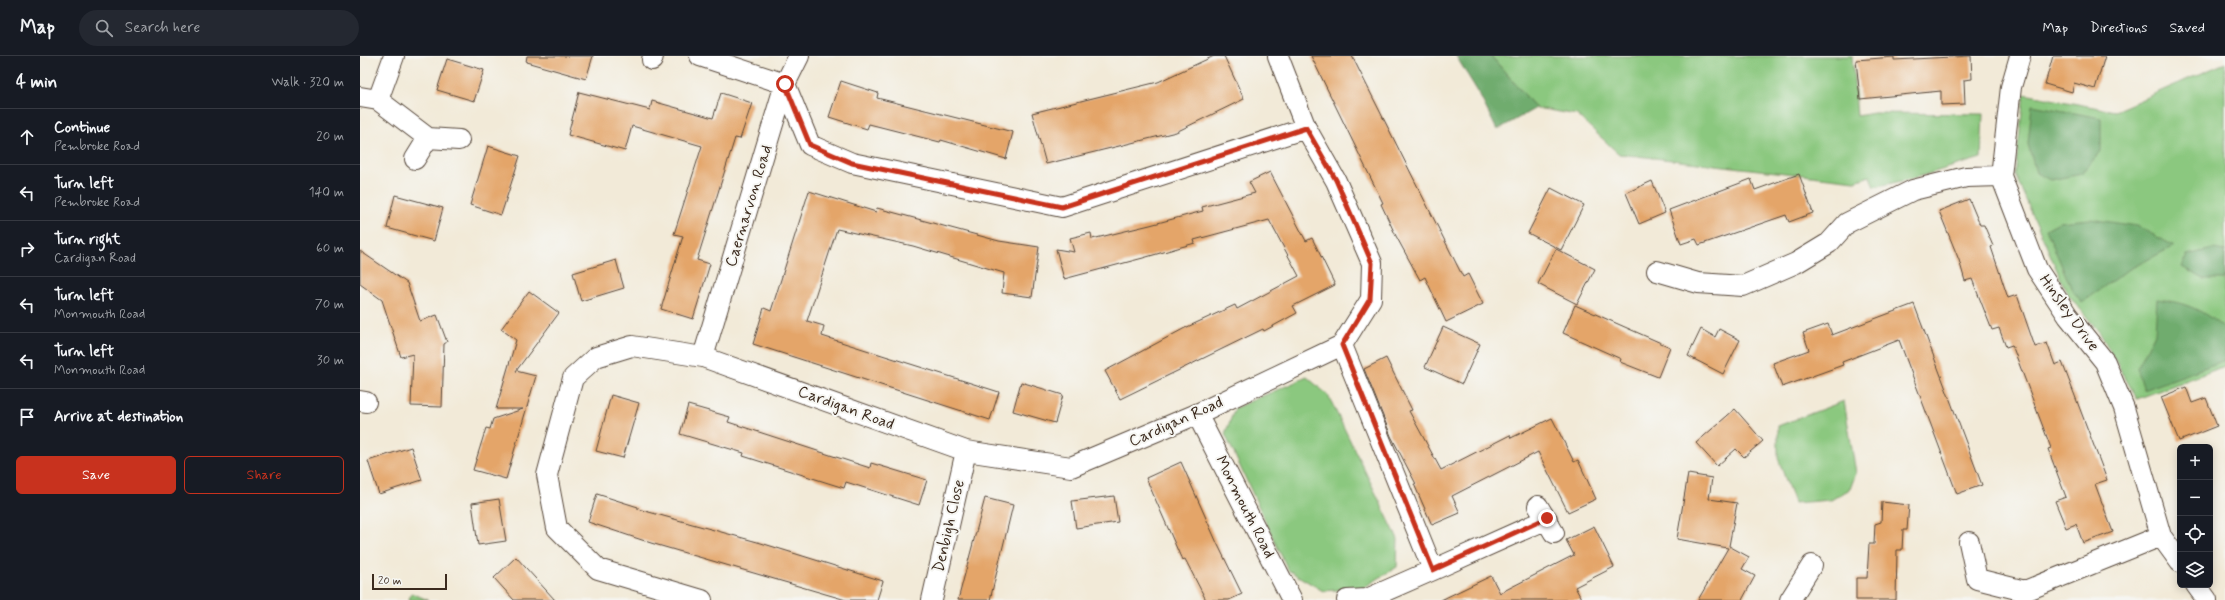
<!DOCTYPE html>
<html lang="en">
<head>
<meta charset="utf-8">
<style>
  body { margin:0; font-family:Mynerve,sans-serif; background:#242831; color:#f1f3f6 }
  .controls { position:absolute; right:12px; bottom:12px; display:grid; overflow:hidden; border-radius:6px; box-shadow:0 2px 10px #0003 }
  .controls button { width:36px; height:36px; display:grid; place-items:center; padding:0; border:0; border-bottom:1px solid #363941; background:#171b24; color:#f1f3f6; font:20px sans-serif }
  .scale { position:absolute; left:12px; bottom:10px; width:75px; box-sizing:border-box; padding-left:4px; border:2px solid #3b2a1e; border-top:0; font-size:11px; line-height:14px; white-space:nowrap; color:#3b2a1e; -webkit-text-stroke:3px #f6f6f2; paint-order:stroke }
  .stop { position:absolute; width:12px; height:12px; margin:-9px; border:3px solid #c8321e; border-radius:50%; background:#fff }
  .stop.end { background:#c8321e; border-color:#fff; box-shadow:0 1px 4px #0008 }
  .list { margin:0; padding:0; list-style:none }
  h2 { display:flex; justify-content:space-between; align-items:center; height:52px; margin:0; padding:0 16px; font-size:17px }
  h2 small { font-size:13px; font-weight:400; color:#9ea1a6 }
  .list li { display:grid; grid-template-columns:26px 1fr auto; gap:12px; align-items:center; box-sizing:border-box; height:56px; padding:0 16px; border-top:1px solid #363941 }
  .list b { display:block; font-size:15px; white-space:nowrap }
  .list p { margin:0; font-size:13px; white-space:nowrap; color:#9ea1a6 }
  .list em { font-size:13px; font-style:normal; color:#9ea1a6 }
  .actions { display:flex; gap:8px; padding:12px 16px }
  .actions a { flex:1; padding:9px 0; border:1px solid #c8321e; border-radius:6px; text-align:center; font-size:14px; color:#c8321e }
  .actions .main { background:#c8321e; color:#fff }
  .icon { flex:none; width:22px; height:22px; fill:none; stroke:currentColor; stroke-width:2; stroke-linecap:round; stroke-linejoin:round }
  .map { position:relative; flex:none; width:1865px; height:544px; overflow:hidden }
  header { display:flex; align-items:center; gap:24px; box-sizing:border-box; height:56px; padding:0 20px; background:#171b24; border-bottom:1px solid #363941 }
  header strong { font-size:19px }
  nav { display:flex; gap:22px; margin-inline-start:auto; font-size:14px }
  .search { width:280px; height:36px; background:#242831; display:flex; align-items:center; gap:10px; box-sizing:border-box; padding:0 14px; border-radius:22px; color:#9ea1a6; font-size:15px }
  main { display:flex }
  aside { flex:1; background:#171b24 }
  .map>svg:first-child { display:block }
</style>
</head>
<body>
<header>
<strong>Map</strong>
<div class="search"><svg class="icon" aria-label="search" viewBox="0 0 24 24"><circle cx="10" cy="10" r="6"/><path d="M15 15l6 6"/></svg>Search here</div>
<nav><a>Map</a><a>Directions</a><a>Saved</a></nav>
</header>
<main>
<aside>
<h2>4 min<small>Walk · 320 m</small></h2>
<ul class="list">
<li><svg class="icon" aria-label="ahead" viewBox="0 0 24 24"><path d="M12 20V5M6 11l6-6 6 6"/></svg><div><b>Continue</b><p>Pembroke Road</p></div><em>20 m</em></li>
<li><svg class="icon" aria-label="left" viewBox="0 0 24 24"><path d="M17 20v-9H6M10 6l-5 5 5 5"/></svg><div><b>Turn left</b><p>Pembroke Road</p></div><em>140 m</em></li>
<li><svg class="icon" aria-label="right" viewBox="0 0 24 24"><path d="M7 20v-9h11M14 6l5 5-5 5"/></svg><div><b>Turn right</b><p>Cardigan Road</p></div><em>60 m</em></li>
<li><svg class="icon" aria-label="left" viewBox="0 0 24 24"><path d="M17 20v-9H6M10 6l-5 5 5 5"/></svg><div><b>Turn left</b><p>Monmouth Road</p></div><em>70 m</em></li>
<li><svg class="icon" aria-label="left" viewBox="0 0 24 24"><path d="M17 20v-9H6M10 6l-5 5 5 5"/></svg><div><b>Turn left</b><p>Monmouth Road</p></div><em>30 m</em></li>
<li><svg class="icon" aria-label="arrive" viewBox="0 0 24 24"><path d="M6 21V4h12l-3 4 3 4H6"/></svg><div><b>Arrive at destination</b></div></li>
</ul>
<div class="actions"><a class="main">Save</a><a>Share</a></div>
</aside>
<div class="map">
<svg width="1865" height="544" viewBox="0 0 1865 544">
  <rect width="100%" height="100%" fill="#f6f6f2"/>
  <filter id="ink" filterUnits="userSpaceOnUse"><feTurbulence type="fractalNoise" baseFrequency=".025" numOctaves="2"/><feDisplacementMap in="SourceGraphic" scale="8" xChannelSelector="R" yChannelSelector="G"/><feConvolveMatrix kernelMatrix="1 2 1 2 8 2 1 2 1" color-interpolation-filters="sRGB"/></filter>
  <filter id="wash" filterUnits="userSpaceOnUse"><feTurbulence type="fractalNoise" baseFrequency=".012" numOctaves="4" result="noise"/><feDisplacementMap in="SourceGraphic" scale="16" xChannelSelector="R" yChannelSelector="G"/><feGaussianBlur stdDeviation="0.9" result="paint"/><feColorMatrix in="noise" values="0 0 0 0 0 0 0 0 0 0 0 0 0 0 0 0 0 1.4 0 .05"/><feComposite in="paint" operator="in"/></filter>
  <g filter="url(#wash)">
    <rect width="100%" height="100%" fill="#f2ead8"/>
    <path fill="#8bc87f" stroke="#63794e" d="M 1131,0 L 1492,0 L 1497,60 L 1514,57 L 1623,58 L 1621,102 L 1551,123 L 1514,131 L 1510,120 L 1495,125 L 1259,98 L 1217,59 L 1176,52 Z
      M 1865,7 L 1865,310 L 1777,343 L 1740,277 L 1707,237 L 1655,119 L 1664,38 L 1755,55 Z
      M 947,321 L 968,339 L 1038,483 L 1037,511 L 1003,532 L 963,535 L 928,514 L 865,378 L 875,352 Z
      M 1484,345 L 1496,417 L 1490,433 L 1471,444 L 1434,447 L 1418,402 L 1418,370 Z
      M 51,537 L 68,544 L 49,544 Z"/>
    <path fill="#70ac6e" stroke="#566b46" d="M 1096,0 L 1131,0 L 1176,52 L 1137,74 L 1118,36 Z
      M 1672,49 L 1741,62 L 1741,94 L 1722,118 L 1690,124 L 1676,117 L 1668,88 Z
      M 1730,163 L 1777,170 L 1814,190 L 1766,215 L 1722,246 L 1712,234 L 1686,173 L 1699,166 Z
      M 1853,193 L 1865,195 L 1865,223 L 1844,223 L 1822,211 L 1827,199 Z
      M 1797,243 C 1828,247 1842,254 1865,273 L 1865,304 L 1784,334 L 1777,312 L 1795,278 Z"/>
    <g id="blocks">
      <path fill="#e4a569" d="M 167,0 L 233,0 L 226,23 L 166,6 Z
        M 854,0 L 864,0 L 884,43 L 816,76 L 686,108 L 672,57 L 798,26 Z
        M 951,0 L 992,0 L 1103,221 L 1108,218 L 1123,248 L 1086,266 L 1065,221 L 1060,224 L 1036,180 L 1021,148 L 1023,147 Z
        M 1611,0 L 1612,23 L 1604,24 L 1605,48 L 1581,49 L 1581,35 L 1500,43 L 1496,4 L 1534,1 L 1534,4 Z
        M 1693,0 L 1745,0 L 1735,33 L 1714,27 L 1712,36 L 1685,28 Z
        M 87,3 L 124,14 L 114,45 L 77,34 Z
        M 481,25 L 518,37 L 517,42 L 653,76 L 646,103 L 581,84 L 580,86 L 509,68 L 507,73 L 469,61 Z
        M 219,36 L 290,54 L 292,45 L 353,62 L 361,37 L 392,47 L 380,83 L 375,82 L 337,204 L 350,208 L 333,263 L 301,253 L 323,180 L 314,178 L 342,90 L 272,70 L 265,95 L 208,79 Z
        M 128,90 L 160,100 L 141,159 L 110,149 Z
        M 910,116 L 946,185 L 952,182 L 975,229 L 933,250 L 937,257 L 904,275 L 903,273 L 760,343 L 745,315 L 825,272 L 875,249 L 877,253 L 939,220 L 909,164 L 834,184 L 835,187 L 783,202 L 704,223 L 696,193 L 714,196 L 710,182 L 731,177 L 732,183 L 790,169 L 843,155 L 842,151 L 895,137 L 889,126 Z
        M 1439,118 L 1453,157 L 1429,166 L 1426,159 L 1339,189 L 1336,183 L 1321,188 L 1309,154 L 1391,123 L 1395,134 Z
        M 1292,125 L 1305,157 L 1279,168 L 1266,137 Z
        M 1191,132 L 1224,149 L 1201,194 L 1168,177 Z
        M 449,135 L 516,156 L 517,152 L 639,185 L 679,191 L 672,241 L 642,237 L 644,217 L 553,190 L 477,173 L 447,265 L 464,270 L 462,280 L 639,336 L 630,364 L 393,288 L 404,252 L 411,255 Z
        M 35,139 L 83,152 L 74,185 L 27,172 Z
        M 1609,143 L 1620,169 L 1624,169 L 1633,190 L 1631,191 L 1648,242 L 1657,239 L 1675,291 L 1687,287 L 1695,309 L 1702,306 L 1747,424 L 1735,428 L 1753,476 L 1723,487 L 1716,468 L 1706,472 L 1695,445 L 1706,441 L 1688,393 L 1691,392 L 1652,289 L 1646,291 L 1639,272 L 1632,274 L 1612,223 L 1605,225 L 1599,204 L 1579,155 Z
        M 1196,193 L 1235,213 L 1217,248 L 1178,228 Z
        M 0,195 L 47,227 L 60,265 L 77,259 L 87,286 L 84,288 L 82,351 L 51,350 L 53,298 L 41,301 L 22,244 L 0,228 Z
        M 256,204 L 264,232 L 221,245 L 213,217 Z
        M 169,235 L 199,257 L 156,315 L 176,320 L 146,423 L 113,414 L 126,372 L 130,373 L 133,363 L 163,353 L 136,353 L 156,284 L 141,273 Z
        M 1554,248 L 1622,429 L 1597,438 L 1539,284 L 1482,306 L 1483,309 L 1422,331 L 1413,307 L 1449,294 L 1443,277 L 1468,268 L 1472,279 Z
        M 1215,249 L 1310,291 L 1298,321 L 1260,306 L 1261,303 L 1203,277 Z
        M 1083,271 L 1120,288 L 1102,328 L 1065,311 Z
        M 1341,273 L 1355,281 L 1359,273 L 1380,284 L 1363,318 L 1328,300 Z
        M 1026,302 L 1052,354 L 1049,355 L 1081,414 L 1150,379 L 1151,382 L 1192,362 L 1214,406 L 1218,404 L 1236,443 L 1208,456 L 1178,396 L 1092,440 L 1100,457 L 1072,469 L 1054,428 L 1056,428 L 1031,380 L 1004,313 Z
        M 661,326 L 703,339 L 695,367 L 653,355 Z
        M 1826,331 L 1832,347 L 1846,342 L 1857,370 L 1819,385 L 1801,341 Z
        M 251,339 L 279,347 L 263,402 L 236,395 Z
        M 328,349 L 370,361 L 368,366 L 510,412 L 511,407 L 567,424 L 559,449 L 486,426 L 484,432 L 383,400 L 384,397 L 320,378 Z
        M 1375,353 L 1403,385 L 1384,401 L 1376,393 L 1357,410 L 1336,387 Z
        M 51,391 L 62,424 L 19,438 L 8,405 Z
        M 821,406 L 857,487 L 882,538 L 869,544 L 846,544 L 825,503 L 822,504 L 786,422 Z
        M 1328,418 L 1352,422 L 1349,443 L 1377,447 L 1369,490 L 1389,501 L 1382,513 L 1395,520 L 1382,544 L 1338,544 L 1368,492 L 1317,483 Z
        M 237,438 L 278,451 L 278,453 L 401,487 L 523,525 L 517,544 L 486,544 L 291,487 L 228,466 Z
        M 754,440 L 758,466 L 716,472 L 712,445 Z
        M 625,442 L 653,449 L 630,544 L 598,544 Z
        M 139,443 L 146,485 L 118,489 L 112,447 Z
        M 1522,446 L 1549,449 L 1547,474 L 1543,474 L 1542,494 L 1537,494 L 1536,544 L 1496,544 L 1496,522 L 1507,522 L 1509,488 L 1514,488 L 1515,468 L 1521,466 Z
        M 1234,470 L 1254,511 L 1215,531 L 1222,544 L 1081,544 L 1131,520 L 1140,537 L 1214,499 L 1206,484 Z
        M 156,501 L 195,544 L 154,544 L 134,522 Z"/>
    </g>
  </g>
  <g filter="url(#ink)">
    <use href="#blocks" fill-opacity="0" stroke="#56473a" stroke-width="1"/>
    <g fill="none" stroke-linecap="round" stroke-linejoin="round">
      <defs>
        <path id="street" d="M 340,0 L 425,28 L 450,89 L 492,107 L 702,151 L 946,72
          M 1660,0 L 1651,31 L 1641,120 L 1677,213 L 1708,260 L 1745,306 L 1764,352 L 1801,480 L 1820,506
          M 292,4 L 293,0
          M 0,41 L 18,44 L 68,82 L 99,84
          M 18,44 L 34,0
          M 55,103 L 68,82
          M 1297,215 L 1338,227 L 1383,230 L 1436,207 L 1469,187 L 1487,167 L 1553,134 L 1606,121 L 1641,120
          M 982,289 L 1073,514 L 1187,463
          M 343,301 L 425,28 L 439,0
          M 0,345 L 6,346
          M 837,358 L 932,544
          M 1178,450 L 1194,477
          M 1609,486 L 1617,523 L 1665,535 L 1801,480
          M 1836,529 L 1847,544
          M 342,544 L 238,513 L 197,472 L 187,419 L 213,322 L 236,301 L 272,290 L 343,301 L 606,395 L 711,411 L 837,358 L 982,289 L 1011,243 L 1012,207 L 976,125 L 946,72 L 918,0
          M 572,544 L 606,395
          M 987,544 L 1007,543 L 1073,514
          M 1430,544 L 1452,509"/>
      </defs>
      <use href="#street" stroke="#56473a" stroke-width="22"/>
      <use href="#street" stroke="#fff" stroke-width="20"/>
    </g>
  </g>
  <g fill="none" stroke-linecap="round" stroke-linejoin="round" filter="url(#ink)">
    <path stroke="#c8321e" stroke-width="5" d="M 425,28 L 450,89 L 492,107 L 702,151 L 946,72 L 976,124 L 1012,207 L 1010,243 L 982,289 L 1073,514 L 1187,462"/>
  </g>
  <g text-anchor="middle" dominant-baseline="central" stroke-width="4" stroke-linejoin="round" paint-order="stroke">
    <g font-size="16" fill="#3b2a1e" stroke="#f6f6f2">
      <text transform="translate(389 150) rotate(-73)">Caernarvon Road</text>
      <text transform="translate(1709 257) rotate(54)">Hinsley Drive</text>
      <text transform="translate(486 352) rotate(20)">Cardigan Road</text>
      <text transform="translate(816 366) rotate(-24)">Cardigan Road</text>
      <text transform="translate(885 451) rotate(63)">Monmouth Road</text>
      <text transform="translate(589 470) rotate(-77)">Denbigh Close</text>
    </g>
  </g>
</svg>
<div class="controls">
<button>+</button>
<button>−</button>
<button><svg class="icon" aria-label="locate" viewBox="0 0 24 24"><circle cx="12" cy="12" r="6"/><path d="M12 2v4M12 18v4M2 12h4M18 12h4"/></svg></button>
<button><svg class="icon" aria-label="layers" viewBox="0 0 24 24"><path d="M12 4l9 5-9 5-9-5zM3 14l9 5 9-5"/></svg></button>
</div>
<div class="scale">20 m</div>
<div class="stop" style="left:425px;top:28px"></div>
<div class="stop end" style="left:1187px;top:462px"></div>
</div>
</main>
</body>
</html>
